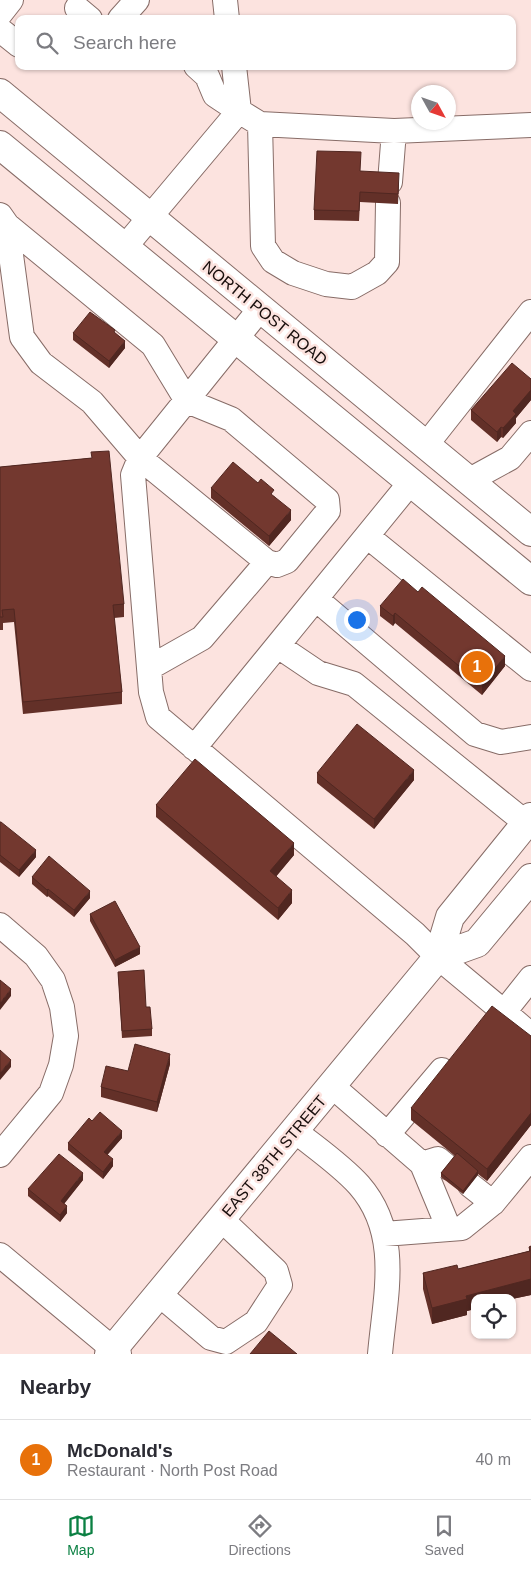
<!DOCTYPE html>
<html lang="en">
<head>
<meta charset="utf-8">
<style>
  body { margin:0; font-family:Helvetica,sans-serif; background:#f2f2f3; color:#2b2b33 }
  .controls { position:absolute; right:15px; bottom:15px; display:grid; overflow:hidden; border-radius:10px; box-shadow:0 1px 4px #0004 }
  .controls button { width:45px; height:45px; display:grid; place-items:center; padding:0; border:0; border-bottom:1px solid #e1e1e2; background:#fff; color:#2b2b33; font:25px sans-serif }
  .compass { position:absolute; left:411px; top:85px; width:45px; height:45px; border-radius:50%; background:#fff; box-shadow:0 1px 4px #0004; rotate:130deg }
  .you { position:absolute; left:356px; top:619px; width:18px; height:18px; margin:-12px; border:4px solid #fff; border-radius:50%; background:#1a73e8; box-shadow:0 0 0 8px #1a73e833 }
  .badge { display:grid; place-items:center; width:32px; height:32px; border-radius:50%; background:#0b8043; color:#fff; font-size:16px; font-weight:700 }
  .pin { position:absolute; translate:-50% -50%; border:2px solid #fff; box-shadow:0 1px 5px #0006 }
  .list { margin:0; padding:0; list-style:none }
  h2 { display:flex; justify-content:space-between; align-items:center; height:65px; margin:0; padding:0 20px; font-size:21px }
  h2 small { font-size:16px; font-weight:400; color:#7c7c81 }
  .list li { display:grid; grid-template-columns:32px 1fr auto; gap:15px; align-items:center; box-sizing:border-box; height:80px; padding:0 20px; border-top:1px solid #e1e1e2 }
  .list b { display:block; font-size:19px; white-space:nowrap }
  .list p { margin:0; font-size:16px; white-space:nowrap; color:#7c7c81 }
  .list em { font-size:16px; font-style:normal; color:#7c7c81 }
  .icon { flex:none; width:28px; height:28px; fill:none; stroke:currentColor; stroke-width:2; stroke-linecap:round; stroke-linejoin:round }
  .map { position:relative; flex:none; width:531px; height:1354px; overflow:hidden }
  .search { position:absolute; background:#fff; box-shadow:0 1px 4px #0004; left:15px; right:15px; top:15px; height:55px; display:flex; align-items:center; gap:12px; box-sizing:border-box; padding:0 18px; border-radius:10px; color:#7c7c81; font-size:19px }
  .sheet { height:145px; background:#fff }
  nav { display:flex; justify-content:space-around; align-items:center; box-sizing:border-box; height:70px; border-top:1px solid #e1e1e2; background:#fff; font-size:14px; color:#7c7c81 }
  nav a { display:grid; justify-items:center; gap:2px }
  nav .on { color:#0b8043 }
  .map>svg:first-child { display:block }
</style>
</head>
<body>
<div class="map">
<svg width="531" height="1354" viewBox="0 0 531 1354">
  <rect width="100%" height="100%" fill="#fce3df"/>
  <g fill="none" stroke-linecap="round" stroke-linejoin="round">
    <defs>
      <path id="minor" d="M 225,0 L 227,19
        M 77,8 L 90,19
        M 0,14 L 11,0
        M 120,19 L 137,0
        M 0,30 L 19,45
        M 196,66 L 207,76 L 215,95 L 239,111
        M 234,66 L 239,111
        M 260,124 L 263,246 L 273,261 L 293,273 L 326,284 L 352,287 L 377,273 L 387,262 L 388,203
        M 390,182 L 394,131
        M 0,215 L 7,225 L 22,337 L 41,363 L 92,402 L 140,458 L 267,562 L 277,565 L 287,561 L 328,511 L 327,500 L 231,419 L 187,401 L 153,345 L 7,225
        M 124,248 L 239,111 L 260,124 L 394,131 L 531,125
        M 260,309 L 140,458 L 133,475 L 151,692 L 158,717 L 415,934 L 438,957 L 504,1012 L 531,978
        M 426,445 L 531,312
        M 468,481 L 510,458 L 531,433
        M 367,536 L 531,669
        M 316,599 L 475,734 L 501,742 L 531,737
        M 278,646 L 318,673 L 354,684 L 526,823
        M 149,668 L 202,638 L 267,562
        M 194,748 L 410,483
        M 0,925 L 36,956 L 53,980 L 62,1007 L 66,1036 L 61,1065 L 51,1093 L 0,1155
        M 504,1012 L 531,1035
        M 332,1086 L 422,1164 L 449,1229
        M 295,1131 C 316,1148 341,1165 359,1185 C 402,1234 385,1296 380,1354
        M 387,1135 L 442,1070
        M 422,1164 L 438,1159 L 449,1168
        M 470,1185 L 493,1203
        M 384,1234 L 462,1228 L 493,1203 L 531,1157
        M 0,1255 L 119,1354
        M 159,1294 L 211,1338 L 226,1342 L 256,1322 L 280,1285 L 276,1271 L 221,1219"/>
      <path id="major" d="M 0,93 L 531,532
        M 0,145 L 531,581
        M 438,957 L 477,943 L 531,878
        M 109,1354 L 438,957 L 450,917 L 531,817"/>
    </defs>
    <use href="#minor" stroke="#876c67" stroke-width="26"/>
    <use href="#major" stroke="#876c67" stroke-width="30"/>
    <use href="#minor" stroke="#fff" stroke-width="24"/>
    <use href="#major" stroke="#fff" stroke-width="28"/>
  </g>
  <path fill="#633028" d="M 361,171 L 399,183 L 398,204 L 360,202 L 359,221 L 314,220 L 314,210 Z
    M 73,333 L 115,333 L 125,348 L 109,368 L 73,340 Z
    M 531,379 L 531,400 L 516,418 L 516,423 L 503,438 L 501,437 L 497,442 L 471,420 L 471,410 Z
    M 91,458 L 124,604 L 124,617 L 114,618 L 122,692 L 122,704 L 23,714 L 14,622 L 3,623 L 3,630 L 0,630 L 0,467 Z
    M 211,488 L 274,496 L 291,520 L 269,546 L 211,498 Z
    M 418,592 L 505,666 L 482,695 L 395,623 L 393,626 L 380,616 L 380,606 Z
    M 317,773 L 414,780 L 374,829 L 317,783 Z
    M 156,805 L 294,855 L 276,876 L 292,903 L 278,920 L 156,817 Z
    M 0,822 L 36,857 L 19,877 L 0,862 Z
    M 32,877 L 90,898 L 74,917 L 48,896 L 47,897 L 32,884 Z
    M 90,914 L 140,954 L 115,967 L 90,921 Z
    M 118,972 L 146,1007 L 152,1029 L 152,1036 L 122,1038 Z
    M 531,1036 L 531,1125 L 487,1181 L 478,1174 L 463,1194 L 441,1177 L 441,1173 L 455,1156 L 411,1120 L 411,1108 Z
    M 170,1064 L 157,1112 L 101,1097 L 101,1087 L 128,1071 Z
    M 92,1121 L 122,1138 L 107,1154 L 113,1166 L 103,1179 L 68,1150 L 68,1143 Z
    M 83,1180 L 64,1203 L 67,1213 L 60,1222 L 28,1196 L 28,1189 Z
    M 531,1246 L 531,1295 L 512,1299 L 512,1298 L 475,1298 L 475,1309 L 467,1311 L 467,1315 L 432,1324 L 423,1289 L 423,1273 L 458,1269 L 529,1251 L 529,1247 Z"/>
  <path fill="#502721" d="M 125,341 L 125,348 L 109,368 L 109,361 Z
    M 531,390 L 531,400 L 516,418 L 516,423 L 503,438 L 503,428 L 513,411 Z
    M 501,427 L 501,437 L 497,442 L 497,432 Z
    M 291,510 L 291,520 L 269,546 L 269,536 Z
    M 395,613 L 395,623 L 393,626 L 393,616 Z
    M 505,656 L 505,666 L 482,695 L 482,685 Z
    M 414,770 L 414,780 L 374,829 L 374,819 Z
    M 294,843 L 294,855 L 270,884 L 270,871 Z
    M 36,850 L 36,857 L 19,877 L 19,870 Z
    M 48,889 L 48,896 L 47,897 L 47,890 Z
    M 292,890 L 292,903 L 278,920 L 278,908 Z
    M 90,891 L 90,898 L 74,917 L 74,910 Z
    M 140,947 L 140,954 L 115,967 L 115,960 Z
    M 11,989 L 11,996 L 0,1010 L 0,1003 Z
    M 170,1054 L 170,1064 L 157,1112 L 157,1102 Z
    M 11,1060 L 11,1067 L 0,1080 L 0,1073 Z
    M 531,1113 L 531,1125 L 487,1181 L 487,1169 Z
    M 122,1131 L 122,1138 L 104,1159 L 104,1152 Z
    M 113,1159 L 113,1166 L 103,1179 L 103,1172 Z
    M 478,1171 L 478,1175 L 463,1194 L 463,1191 Z
    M 83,1173 L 83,1180 L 61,1208 L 61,1201 Z
    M 67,1206 L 67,1213 L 60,1222 L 60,1215 Z
    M 531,1279 L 531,1295 L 512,1299 L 512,1298 L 475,1298 L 475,1309 L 467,1311 L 467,1315 L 432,1324 L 432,1308 L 466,1296 Z"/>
  <path fill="#73382f" stroke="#502721" d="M 317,151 L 361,152 L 360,171 L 399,173 L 398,194 L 360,192 L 359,211 L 314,210 Z
    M 90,312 L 115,330 L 114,332 L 125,341 L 109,361 L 73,333 Z
    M 512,363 L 531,379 L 531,390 L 513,411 L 516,414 L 503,428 L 501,427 L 497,432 L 471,410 Z
    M 109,451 L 124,604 L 113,605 L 122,692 L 23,702 L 14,609 L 2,610 L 3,617 L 0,617 L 0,467 L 92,458 L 91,452 Z
    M 233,462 L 258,483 L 261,479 L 274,490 L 271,494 L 291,510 L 269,536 L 211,488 Z
    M 403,579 L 418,592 L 422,587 L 505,656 L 482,685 L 395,613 L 393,616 L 380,606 Z
    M 357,724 L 414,770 L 374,819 L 317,773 Z
    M 195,759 L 294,843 L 270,871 L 292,890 L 278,908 L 156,805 Z
    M 0,822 L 1,822 L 36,850 L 19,870 L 0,855 Z
    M 49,856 L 90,891 L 74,910 L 48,889 L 47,890 L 32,877 Z
    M 115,901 L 140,947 L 115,960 L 90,914 Z
    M 144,970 L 146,1007 L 150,1007 L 152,1029 L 122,1031 L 118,972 Z
    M 0,980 L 11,989 L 0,1003 Z
    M 492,1006 L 531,1036 L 531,1113 L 487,1169 L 411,1108 Z
    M 135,1044 L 170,1054 L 157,1102 L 101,1087 L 106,1066 L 128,1071 Z
    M 0,1050 L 11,1060 L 0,1073 Z
    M 100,1112 L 122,1131 L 104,1152 L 113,1159 L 103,1172 L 68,1143 L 89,1118 L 92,1121 Z
    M 457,1153 L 478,1171 L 463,1191 L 441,1173 Z
    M 59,1154 L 83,1173 L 61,1201 L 67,1206 L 60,1215 L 28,1189 Z
    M 531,1246 L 531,1279 L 466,1296 L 467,1299 L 432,1308 L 423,1273 L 457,1265 L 458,1269 L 530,1251 L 529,1247 Z
    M 269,1331 L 297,1354 L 250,1354 Z"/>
  <g text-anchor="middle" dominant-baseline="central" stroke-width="5" stroke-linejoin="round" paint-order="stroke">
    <g font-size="16" fill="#180e0c" stroke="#fce3df">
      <text transform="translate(265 313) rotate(39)">NORTH POST ROAD</text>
      <text transform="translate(274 1156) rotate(-50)">EAST 38TH STREET</text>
    </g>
  </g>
</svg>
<div class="controls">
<button><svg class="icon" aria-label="locate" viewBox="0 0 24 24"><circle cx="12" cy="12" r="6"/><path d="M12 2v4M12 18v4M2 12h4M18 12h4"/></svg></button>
</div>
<svg class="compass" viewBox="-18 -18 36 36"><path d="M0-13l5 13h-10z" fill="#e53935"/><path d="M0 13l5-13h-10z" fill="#7c7c81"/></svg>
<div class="you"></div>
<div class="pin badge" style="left:477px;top:667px;background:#e8710a">1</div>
<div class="search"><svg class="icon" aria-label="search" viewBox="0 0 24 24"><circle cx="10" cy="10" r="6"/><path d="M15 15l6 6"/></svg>Search here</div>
</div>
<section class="sheet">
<h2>Nearby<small></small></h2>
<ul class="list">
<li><span class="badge" style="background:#e8710a">1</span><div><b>McDonald's</b><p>Restaurant · North Post Road</p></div><em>40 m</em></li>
</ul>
</section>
<nav>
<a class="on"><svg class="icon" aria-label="map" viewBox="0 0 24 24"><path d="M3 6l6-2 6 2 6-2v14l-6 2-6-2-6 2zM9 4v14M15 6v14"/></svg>Map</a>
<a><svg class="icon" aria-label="directions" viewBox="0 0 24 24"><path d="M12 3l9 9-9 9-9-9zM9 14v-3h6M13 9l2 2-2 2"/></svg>Directions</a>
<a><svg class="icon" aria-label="saved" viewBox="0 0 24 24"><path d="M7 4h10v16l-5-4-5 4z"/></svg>Saved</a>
</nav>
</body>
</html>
